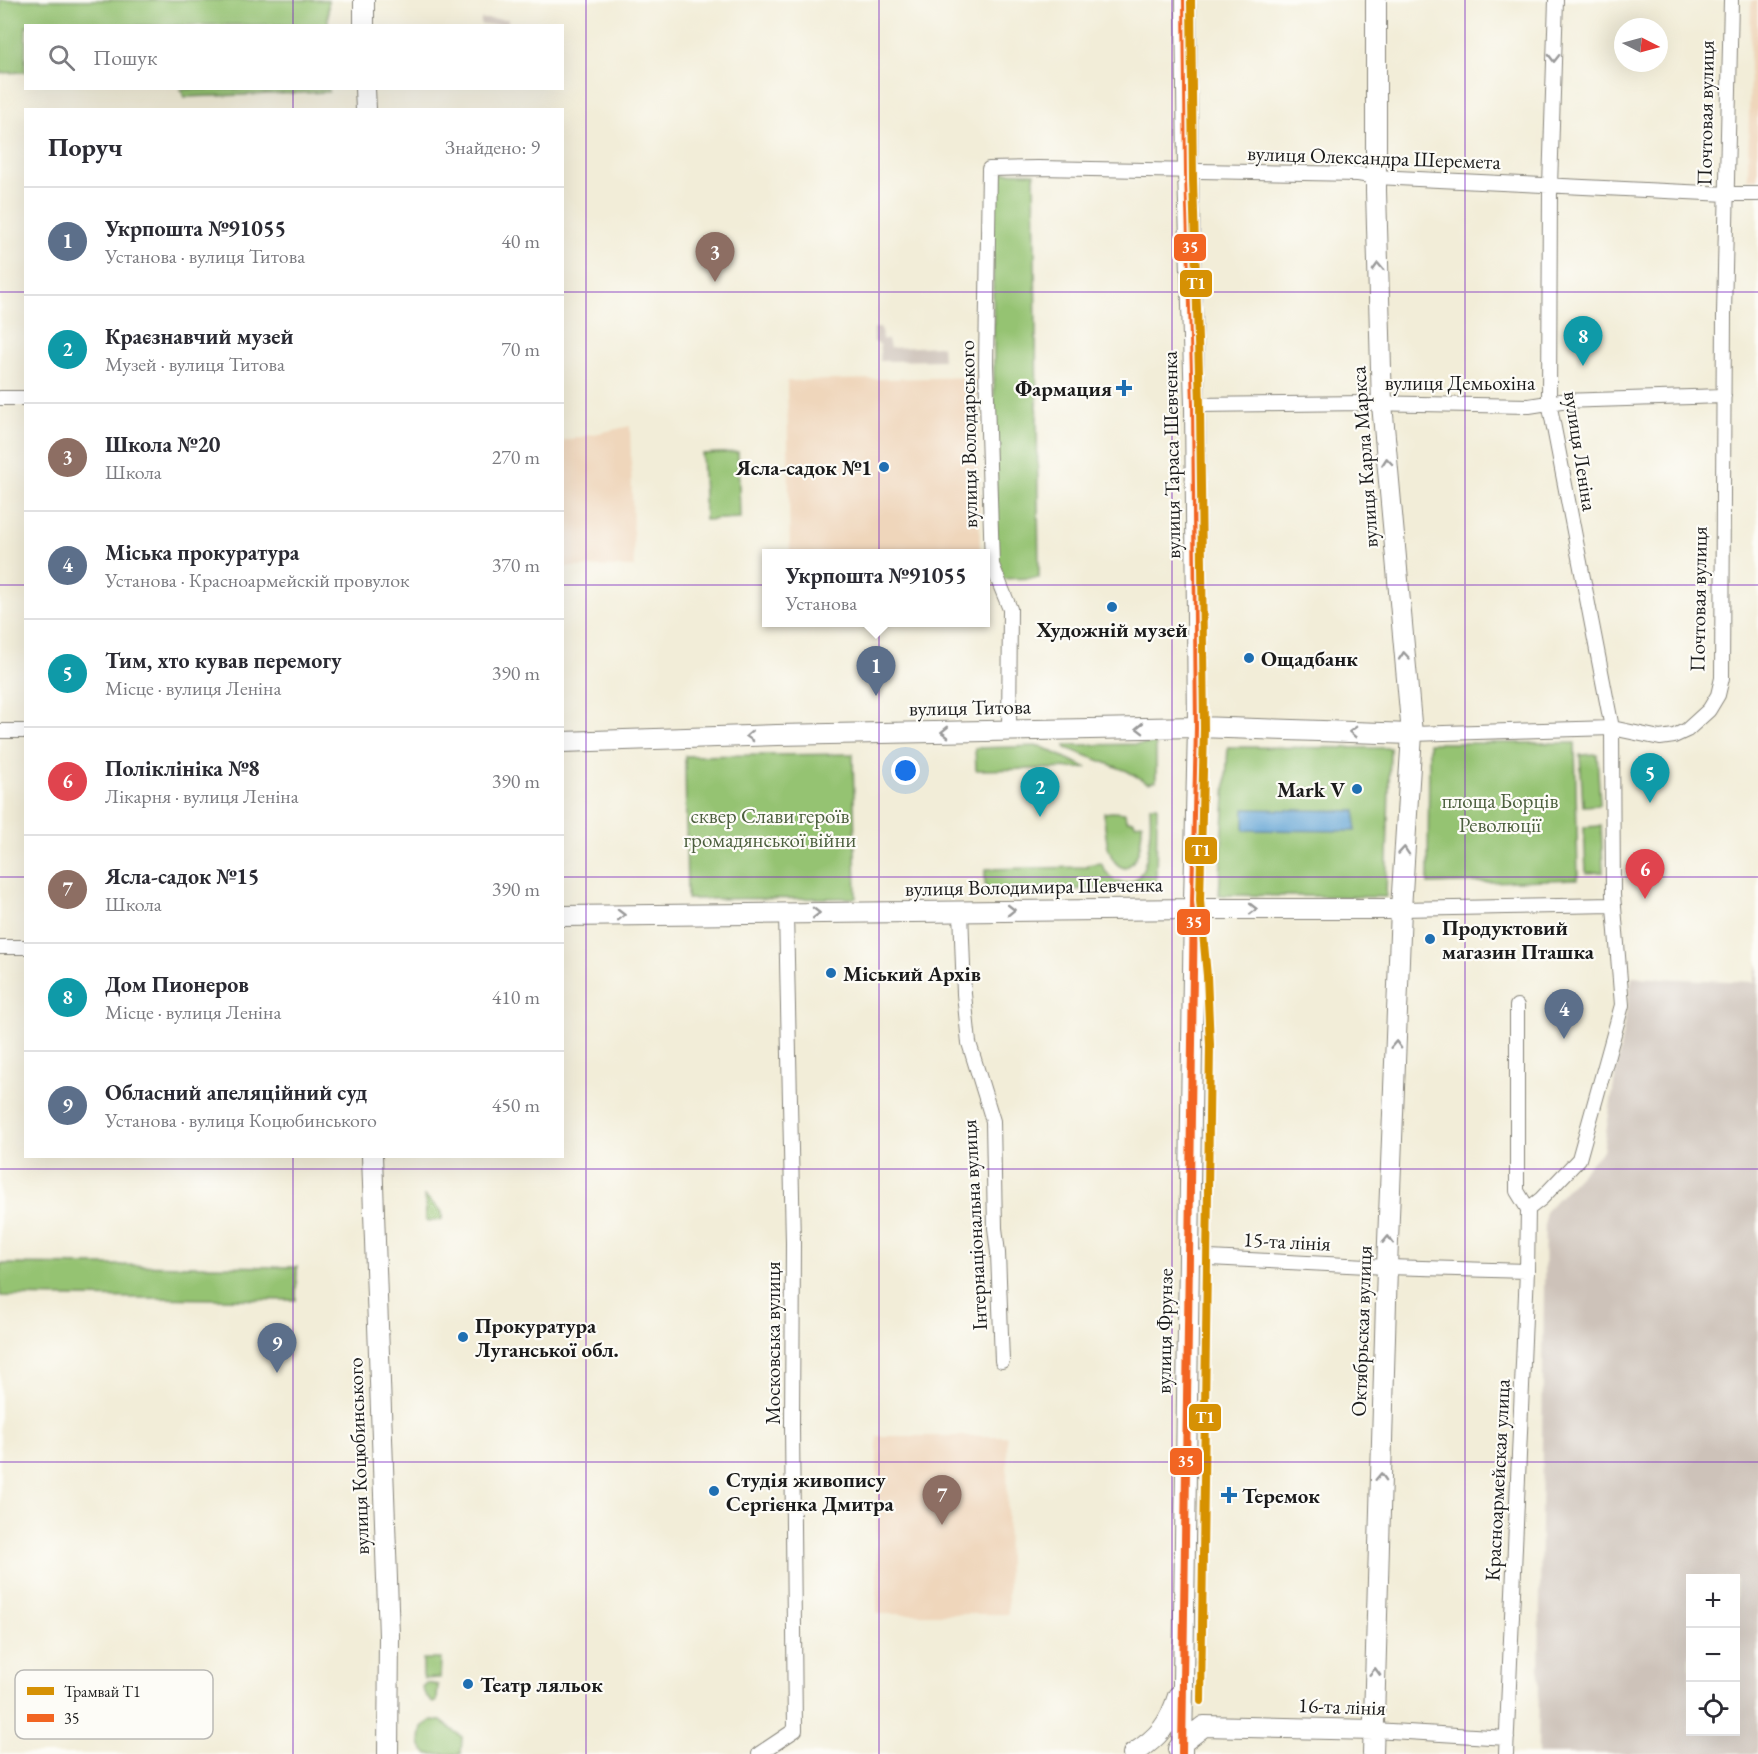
<!DOCTYPE html>
<html lang="uk">
<head>
<meta charset="utf-8">
<style>
  body { margin:0; font-family:"EB Garamond",serif; background:#f7f7f7; color:#2b2b33 }
  .controls { position:absolute; right:18px; bottom:18px; display:grid; overflow:hidden; border-radius:0px; box-shadow:0 6px 24px #0002 }
  .controls button { width:54px; height:54px; display:grid; place-items:center; padding:0; border:0; border-bottom:2px solid #e1e1e2; background:#fff; color:#2b2b33; font:30px sans-serif }
  .compass { position:absolute; left:1614px; top:18px; width:54px; height:54px; border-radius:50%; background:#fff; box-shadow:0 6px 24px #0002; rotate:96deg }
  .you { position:absolute; left:906px; top:771px; width:21px; height:21px; margin:-15px; border:4px solid #fff; border-radius:50%; background:#1a73e8; box-shadow:0 0 0 9px #1a73e833 }
  .badge { display:grid; place-items:center; width:39px; height:39px; border-radius:50%; background:#1f6fb2; color:#fff; font-size:20px; font-weight:700 }
  .pin { position:absolute; translate:-50% -50px; filter:drop-shadow(0 2px 3px #0008) }
  .pin::after { content:''; position:absolute; top:32px; width:21px; height:18px; background:inherit; clip-path:polygon(0 0,100% 0,50% 100%) }
  .popup { position:absolute; left:762px; top:549px; width:228px; height:78px; box-sizing:border-box; display:grid; place-content:center; border-radius:0px; background:#fff; filter:drop-shadow(0 2px 4px #0005); font-size:20px; white-space:nowrap; color:#7c7c81 }
  .popup b { font-size:22px; color:#2b2b33 }
  .popup::after { content:''; position:absolute; left:50%; top:100%; margin-left:-12px; border:12px solid transparent; border-top-color:#fff }
  .list { margin:0; padding:0; list-style:none }
  h2 { display:flex; justify-content:space-between; align-items:center; height:78px; margin:0; padding:0 24px; font-size:26px }
  h2 small { font-size:20px; font-weight:400; color:#7c7c81 }
  .list li { display:grid; grid-template-columns:39px 1fr auto; gap:18px; align-items:center; box-sizing:border-box; height:108px; padding:0 24px; border-top:2px solid #e1e1e2 }
  .list b { display:block; font-size:22px; white-space:nowrap }
  .list p { margin:0; font-size:20px; white-space:nowrap; color:#7c7c81 }
  .list em { font-size:20px; font-style:normal; color:#7c7c81 }
  .icon { flex:none; width:33px; height:33px; fill:none; stroke:currentColor; stroke-width:2; stroke-linecap:round; stroke-linejoin:round }
  .map { position:relative; flex:none; width:1758px; height:1754px; overflow:hidden }
  .search { position:absolute; background:#fff; box-shadow:0 6px 24px #0002; left:24px; top:24px; width:540px; height:66px; display:flex; align-items:center; gap:15px; box-sizing:border-box; padding:0 21px; border-radius:0px; color:#7c7c81; font-size:22px }
  .panel { position:absolute; background:#fff; box-shadow:0 6px 24px #0002; left:24px; top:108px; width:540px; height:1050px; border-radius:0px }
  .map>svg:first-child { display:block }
</style>
</head>
<body>
<div class="map">
<svg width="1758" height="1754" viewBox="0 0 1758 1754">
  <rect width="100%" height="100%" fill="#fdfcf7"/>
  <filter id="ink" filterUnits="userSpaceOnUse"><feTurbulence type="fractalNoise" baseFrequency=".0167" numOctaves="2"/><feDisplacementMap in="SourceGraphic" scale="12" xChannelSelector="R" yChannelSelector="G"/><feConvolveMatrix kernelMatrix="1 2 1 2 8 2 1 2 1" color-interpolation-filters="sRGB"/></filter>
  <filter id="wash" filterUnits="userSpaceOnUse"><feTurbulence type="fractalNoise" baseFrequency=".008" numOctaves="4" result="noise"/><feDisplacementMap in="SourceGraphic" scale="24" xChannelSelector="R" yChannelSelector="G"/><feGaussianBlur stdDeviation="1.35" result="paint"/><feColorMatrix in="noise" values="0 0 0 0 0 0 0 0 0 0 0 0 0 0 0 0 0 1.4 0 .05"/><feComposite in="paint" operator="in"/></filter>
  <g filter="url(#wash)">
    <rect width="100%" height="100%" fill="#f2edd8"/>
    <path fill="#efd6bb" d="M 1751,0 L 1758,0 L 1758,179 L 1748,179 Z
      M 977,377 L 980,553 L 790,553 L 787,381 Z
      M 630,426 L 634,567 L 563,567 L 563,441 Z
      M 877,1436 L 1007,1436 L 1008,1614 L 877,1614 Z"/>
    <path fill="#cdc2b9" fill-rule="evenodd" d="M 481,19 L 508,19 L 508,25 L 481,25 Z
      M 874,328 L 881,328 L 882,339 L 888,340 L 890,348 L 942,346 L 943,360 L 880,361 L 880,344 L 874,342 Z
      M 1758,963 L 1758,1754 L 1538,1754 L 1545,1212 L 1603,1150 L 1632,977 L 1754,982 ZM 1690,1578 L 1736,1578 L 1736,1732 L 1690,1732 Z"/>
    <path fill="#95c372" stroke="#587047" stroke-width="1.5" d="M 0,0 L 328,0 L 328,25 L 26,26 L 25,72 L 0,73 Z
      M 329,89 L 329,92 L 184,97 L 181,89 Z
      M 992,172 L 1034,173 L 1039,578 L 996,579 Z
      M 738,452 L 740,518 L 705,520 L 702,454 Z
      M 1429,743 L 1575,743 L 1578,879 L 1428,884 Z
      M 1156,744 L 1156,781 L 1148,783 L 1127,771 L 1066,748 L 1065,745 Z
      M 1040,746 L 1087,768 L 976,770 L 975,748 Z
      M 1228,747 L 1390,748 L 1386,897 L 1219,895 Z
      M 853,754 L 856,898 L 687,899 L 685,756 Z
      M 1597,754 L 1600,805 L 1583,806 L 1580,755 Z
      M 1150,806 L 1157,806 L 1156,888 L 985,891 L 985,869 L 1087,867 L 1087,865 L 1101,863 C 1105,872 1111,880 1121,883 C 1152,890 1151,823 1150,806 Z
      M 1112,812 L 1125,813 L 1126,820 L 1134,821 L 1135,824 L 1142,823 C 1142,839 1140,861 1125,868 C 1106,865 1105,829 1104,813 Z
      M 1601,826 L 1603,872 L 1586,873 L 1584,827 Z
      M 425,1196 L 442,1212 L 442,1220 L 426,1221 Z
      M 0,1264 L 297,1267 L 296,1300 L 0,1296 Z
      M 423,1659 L 441,1659 L 440,1678 L 424,1679 L 423,1675 Z
      M 426,1683 L 438,1685 L 437,1701 L 433,1703 C 427,1699 424,1694 422,1687 Z
      M 432,1720 L 441,1721 L 462,1737 L 461,1754 L 429,1754 C 417,1748 420,1737 422,1727 Z"/>
    <path fill="#61a3d4" stroke="#3e6078" stroke-width="1.5" d="M 1244,809 L 1356,811 L 1355,831 L 1244,830 Z"/>
  </g>
  <g filter="url(#ink)">
    <g fill="none" stroke-linecap="round" stroke-linejoin="round">
      <defs>
        <path id="street" d="M 0,398 L 26,398
          M 1195,405 L 1365,403 L 1529,406 L 1561,401 L 1724,396
          M 0,731 L 26,731
          M 1009,731 L 1010,609 L 992,565 L 986,365 L 989,169 L 1038,168 L 1358,174 L 1376,177 L 1727,194 L 1758,194
          M 1412,734 L 1612,728 L 1660,738 L 1674,736 L 1687,730 L 1709,710 L 1718,695 L 1722,678 L 1724,314 L 1731,0
          M 1401,909 L 1614,905
          M 961,911 L 964,994 L 969,1043 L 993,1121 L 995,1228 L 998,1253 L 1002,1361
          M 0,947 L 26,947
          M 1517,1006 L 1517,1191 L 1528,1209
          M 1528,1209 L 1541,1199 L 1579,1159 L 1622,1005 L 1613,895 L 1612,728 L 1549,402 L 1550,186 L 1556,0
          M 1189,1257 L 1387,1267 L 1527,1271
          M 1374,1730 L 1507,1738
          M 759,1754 L 795,1730 L 792,1426 L 793,1243 L 786,913
          M 1506,1754 L 1527,1271 L 1528,1209"/>
        <path id="secondary" d="M 364,0 L 364,26
          M 365,88 L 366,110
          M 562,742 L 777,735 L 1198,727 L 1412,734
          M 562,916 L 1194,909 L 1401,909
          M 372,1156 L 389,1636 L 388,1754
          M 1178,1749 L 1182,1743 L 1204,1726 L 1374,1730
          M 1133,1754 C 1159,1737 1169,1725 1178,1696
          M 1182,1754 L 1194,901 L 1198,727 L 1195,405 L 1188,172 L 1186,0
          M 1373,1754 L 1387,1267 L 1401,909 L 1412,734 L 1382,404 L 1376,191 L 1376,0"/>
      </defs>
      <use href="#street" stroke="#87847a" stroke-width="16"/>
      <use href="#secondary" stroke="#87847a" stroke-width="22"/>
      <use href="#street" stroke="#fff" stroke-width="14"/>
      <use href="#secondary" stroke="#fff" stroke-width="20"/>
      <defs>
        <path id="bus-1" d="M 1182,1754 L 1194,901 L 1198,727 L 1195,405 L 1188,172 L 1186,0"/>
      </defs>
      <use href="#bus-1" stroke="#fdfcf7" stroke-width="12"/>
      <use href="#bus-1" stroke="#f26522" stroke-width="8"/>
      <defs>
        <path id="tram-1" d="M 1191,0 L 1193,180 L 1200,405 L 1204,728 L 1200,901 L 1207,976 L 1210,1045 L 1201,1701"/>
      </defs>
      <use href="#tram-1" stroke="#fdfcf7" stroke-width="12"/>
      <use href="#tram-1" stroke="#d69104" stroke-width="8"/>
    </g>
    <defs><path id="oneway-chevron" d="M-2-3.5L2.5 0L-2 3.5" fill="none" stroke-width="1.6" stroke-linecap="round" stroke-linejoin="round" transform="scale(1.5)"/></defs>
    <g stroke="#999">
      <use href="#oneway-chevron" transform="translate(1554 58) rotate(91)"/>
      <use href="#oneway-chevron" transform="translate(1378 267) rotate(-92)"/>
      <use href="#oneway-chevron" transform="translate(1387 462) rotate(-95)"/>
      <use href="#oneway-chevron" transform="translate(1404 656) rotate(-95)"/>
      <use href="#oneway-chevron" transform="translate(1140 728) rotate(179)"/>
      <use href="#oneway-chevron" transform="translate(945 732) rotate(179)"/>
      <use href="#oneway-chevron" transform="translate(1353 732) rotate(-178)"/>
      <use href="#oneway-chevron" transform="translate(750 736) rotate(178)"/>
      <use href="#oneway-chevron" transform="translate(1404 851) rotate(-86)"/>
      <use href="#oneway-chevron" transform="translate(1253 909)"/>
      <use href="#oneway-chevron" transform="translate(1011 910) rotate(-1)"/>
      <use href="#oneway-chevron" transform="translate(816 913) rotate(-1)"/>
      <use href="#oneway-chevron" transform="translate(621 915) rotate(-1)"/>
      <use href="#oneway-chevron" transform="translate(1396 1045) rotate(-88)"/>
      <use href="#oneway-chevron" transform="translate(1388 1240) rotate(-88)"/>
      <use href="#oneway-chevron" transform="translate(1381 1477) rotate(-88)"/>
      <use href="#oneway-chevron" transform="translate(1375 1672) rotate(-88)"/>
    </g>
  </g>
  <path fill="none" stroke="#7b2cbf" stroke-width="1.5" stroke-opacity="0.55" d="M 293,0 L 293,26M 586,0 L 586,1754M 879,0 L 879,1754M 1172,0 L 1172,1754M 1465,0 L 1465,1754M 293,88 L 293,110M 0,292 L 26,292M 562,292 L 1758,292M 0,585 L 26,585M 562,585 L 1758,585M 0,877 L 26,877M 562,877 L 1758,877M 293,1156 L 293,1754M 0,1169 L 1758,1169M 0,1462 L 1758,1462"/>
  <g fill="#1f6fb2" stroke="#fdfcf7" stroke-width="2">
    <path d="M1121 379h6v6h6v6h-6v6h-6v-6h-6v-6h6z"/>
    <circle cx="884" cy="467" r="6"/>
    <circle cx="1112" cy="607" r="6"/>
    <circle cx="1249" cy="658" r="6"/>
    <circle cx="1357" cy="789" r="6"/>
    <circle cx="1430" cy="939" r="6"/>
    <circle cx="831" cy="973" r="6"/>
    <circle cx="463" cy="1337" r="6"/>
    <circle cx="714" cy="1491" r="6"/>
    <path d="M1226 1486h6v6h6v6h-6v6h-6v-6h-6v-6h6z"/>
    <circle cx="468" cy="1684" r="6"/>
  </g>
  <g text-anchor="middle" dominant-baseline="central" stroke-width="4.5" stroke-linejoin="round" paint-order="stroke">
    <g font-size="21" fill="#1c1c1c" stroke="#fdfcf7">
      <text transform="translate(1705 113) rotate(-89)">Почтовая вулиця</text>
      <text transform="translate(1374 157) rotate(2)">вулиця Олександра Шеремета</text>
      <text x="1460" y="382">вулиця Демьохіна</text>
      <text transform="translate(968 434) rotate(-91)">вулиця Володарського</text>
      <text transform="translate(1581 451) rotate(81)">вулиця Леніна</text>
      <text transform="translate(1171 455) rotate(-91)">вулиця Тараса Шевченка</text>
      <text transform="translate(1364 457) rotate(-94)">вулиця Карла Маркса</text>
      <text transform="translate(1698 599) rotate(-89)">Почтовая вулиця</text>
      <text transform="translate(970 707) rotate(-1)">вулиця Титова</text>
      <text transform="translate(1034 886) rotate(-1)">вулиця Володимира Шевченка</text>
      <text transform="translate(974 1225) rotate(-93)">Інтернаціональна вулиця</text>
      <text transform="translate(1287 1241) rotate(3)">15-та лінія</text>
      <text transform="translate(1164 1331) rotate(-89)">вулиця Фрунзе</text>
      <text transform="translate(1361 1331) rotate(-88)">Октябрьская вулиця</text>
      <text transform="translate(772 1343) rotate(-90)">Московська вулиця</text>
      <text transform="translate(358 1456) rotate(-92)">вулиця Коцюбинського</text>
      <text transform="translate(1497 1480) rotate(-87)">Красноармейская улица</text>
      <text transform="translate(1342 1706) rotate(2)">16-та лінія</text>
    </g>
    <g font-size="21" font-weight="bold" fill="#1c1c1c" stroke="#fdfcf7" text-anchor="start">
      <text x="1112" y="388" text-anchor="end">Фармация</text>
      <text x="872" y="467" text-anchor="end">Ясла-садок №1</text>
      <text x="1112" y="629" text-anchor="middle">Художній музей</text>
      <text x="1261" y="658">Ощадбанк</text>
      <text x="1345" y="789" text-anchor="end">Mark V</text>
      <text x="1442" y="927">Продуктовий<tspan x="1442" dy="24">магазин Пташка</tspan></text>
      <text x="843" y="973">Міський Архів</text>
      <text x="475" y="1325">Прокуратура<tspan x="475" dy="24">Луганської обл.</tspan></text>
      <text x="726" y="1479">Студія живопису<tspan x="726" dy="24">Сергієнка Дмитра</tspan></text>
      <text x="1242" y="1495">Теремок</text>
      <text x="480" y="1684">Театр ляльок</text>
    </g>
    <g font-size="21" fill="#4c5f3e" stroke="#fdfcf7">
      <text x="1500" y="800">площа Борців<tspan x="1500" dy="24">Революції</tspan></text>
      <text x="770" y="815">сквер Слави героїв<tspan x="770" dy="24">громадянської війни</tspan></text>
    </g>
  </g>
  <rect x="15" y="1670" width="198" height="69" rx="9" fill="#fdfcf7" stroke="#bab9b5" stroke-width="1.5"/>
  <rect x="27" y="1687" width="27" height="8" fill="#d69104"/>
  <rect x="27" y="1714" width="27" height="8" fill="#f26522"/>
  <g font-size="16" fill="#1c1c1c">
    <text x="64" y="1697">Трамвай T1</text>
    <text x="64" y="1724">35</text>
  </g>
  <g stroke="#fdfcf7" stroke-width="2">
    <rect x="1173" y="233" width="34" height="29" rx="6" fill="#f26522"/>
    <rect x="1179" y="269" width="34" height="29" rx="6" fill="#d69104"/>
    <rect x="1184" y="836" width="34" height="29" rx="6" fill="#d69104"/>
    <rect x="1176" y="908" width="35" height="28" rx="6" fill="#f26522"/>
    <rect x="1188" y="1403" width="34" height="29" rx="6" fill="#d69104"/>
    <rect x="1169" y="1447" width="34" height="29" rx="6" fill="#f26522"/>
  </g>
  <g font-size="16" text-anchor="middle" font-weight="bold" fill="#fff">
    <text x="1190" y="253">35</text>
    <text x="1196" y="289">T1</text>
    <text x="1201" y="856">T1</text>
    <text x="1194" y="928">35</text>
    <text x="1205" y="1423">T1</text>
    <text x="1186" y="1467">35</text>
  </g>
</svg>
<div class="controls">
<button>+</button>
<button>−</button>
<button><svg class="icon" aria-label="locate" viewBox="0 0 24 24"><circle cx="12" cy="12" r="6"/><path d="M12 2v4M12 18v4M2 12h4M18 12h4"/></svg></button>
</div>
<svg class="compass" viewBox="-18 -18 36 36"><path d="M0-13l5 13h-10z" fill="#e53935"/><path d="M0 13l5-13h-10z" fill="#7c7c81"/></svg>
<div class="you"></div>
<div class="pin badge" style="left:876px;top:696px;background:#5c6f8a">1</div>
<div class="popup"><b>Укрпошта №91055</b>Установа</div>
<div class="pin badge" style="left:1040px;top:817px;background:#0f9aa8">2</div>
<div class="pin badge" style="left:715px;top:282px;background:#8d6e63">3</div>
<div class="pin badge" style="left:1564px;top:1039px;background:#5c6f8a">4</div>
<div class="pin badge" style="left:1650px;top:803px;background:#0f9aa8">5</div>
<div class="pin badge" style="left:1645px;top:899px;background:#e0444e">6</div>
<div class="pin badge" style="left:942px;top:1525px;background:#8d6e63">7</div>
<div class="pin badge" style="left:1583px;top:366px;background:#0f9aa8">8</div>
<div class="pin badge" style="left:277px;top:1373px;background:#5c6f8a">9</div>
<div class="search"><svg class="icon" aria-label="search" viewBox="0 0 24 24"><circle cx="10" cy="10" r="6"/><path d="M15 15l6 6"/></svg>Пошук</div>
<section class="panel">
<h2>Поруч<small>Знайдено: 9</small></h2>
<ul class="list">
<li><span class="badge" style="background:#5c6f8a">1</span><div><b>Укрпошта №91055</b><p>Установа · вулиця Титова</p></div><em>40 m</em></li>
<li><span class="badge" style="background:#0f9aa8">2</span><div><b>Краєзнавчий музей</b><p>Музей · вулиця Титова</p></div><em>70 m</em></li>
<li><span class="badge" style="background:#8d6e63">3</span><div><b>Школа №20</b><p>Школа</p></div><em>270 m</em></li>
<li><span class="badge" style="background:#5c6f8a">4</span><div><b>Міська прокуратура</b><p>Установа · Красноармєйскій провулок</p></div><em>370 m</em></li>
<li><span class="badge" style="background:#0f9aa8">5</span><div><b>Тим, хто кував перемогу</b><p>Місце · вулиця Леніна</p></div><em>390 m</em></li>
<li><span class="badge" style="background:#e0444e">6</span><div><b>Поліклініка №8</b><p>Лікарня · вулиця Леніна</p></div><em>390 m</em></li>
<li><span class="badge" style="background:#8d6e63">7</span><div><b>Ясла-садок №15</b><p>Школа</p></div><em>390 m</em></li>
<li><span class="badge" style="background:#0f9aa8">8</span><div><b>Дом Пионеров</b><p>Місце · вулиця Леніна</p></div><em>410 m</em></li>
<li><span class="badge" style="background:#5c6f8a">9</span><div><b>Обласний апеляційний суд</b><p>Установа · вулиця Коцюбинського</p></div><em>450 m</em></li>
</ul>
</section>
</div>
</body>
</html>
